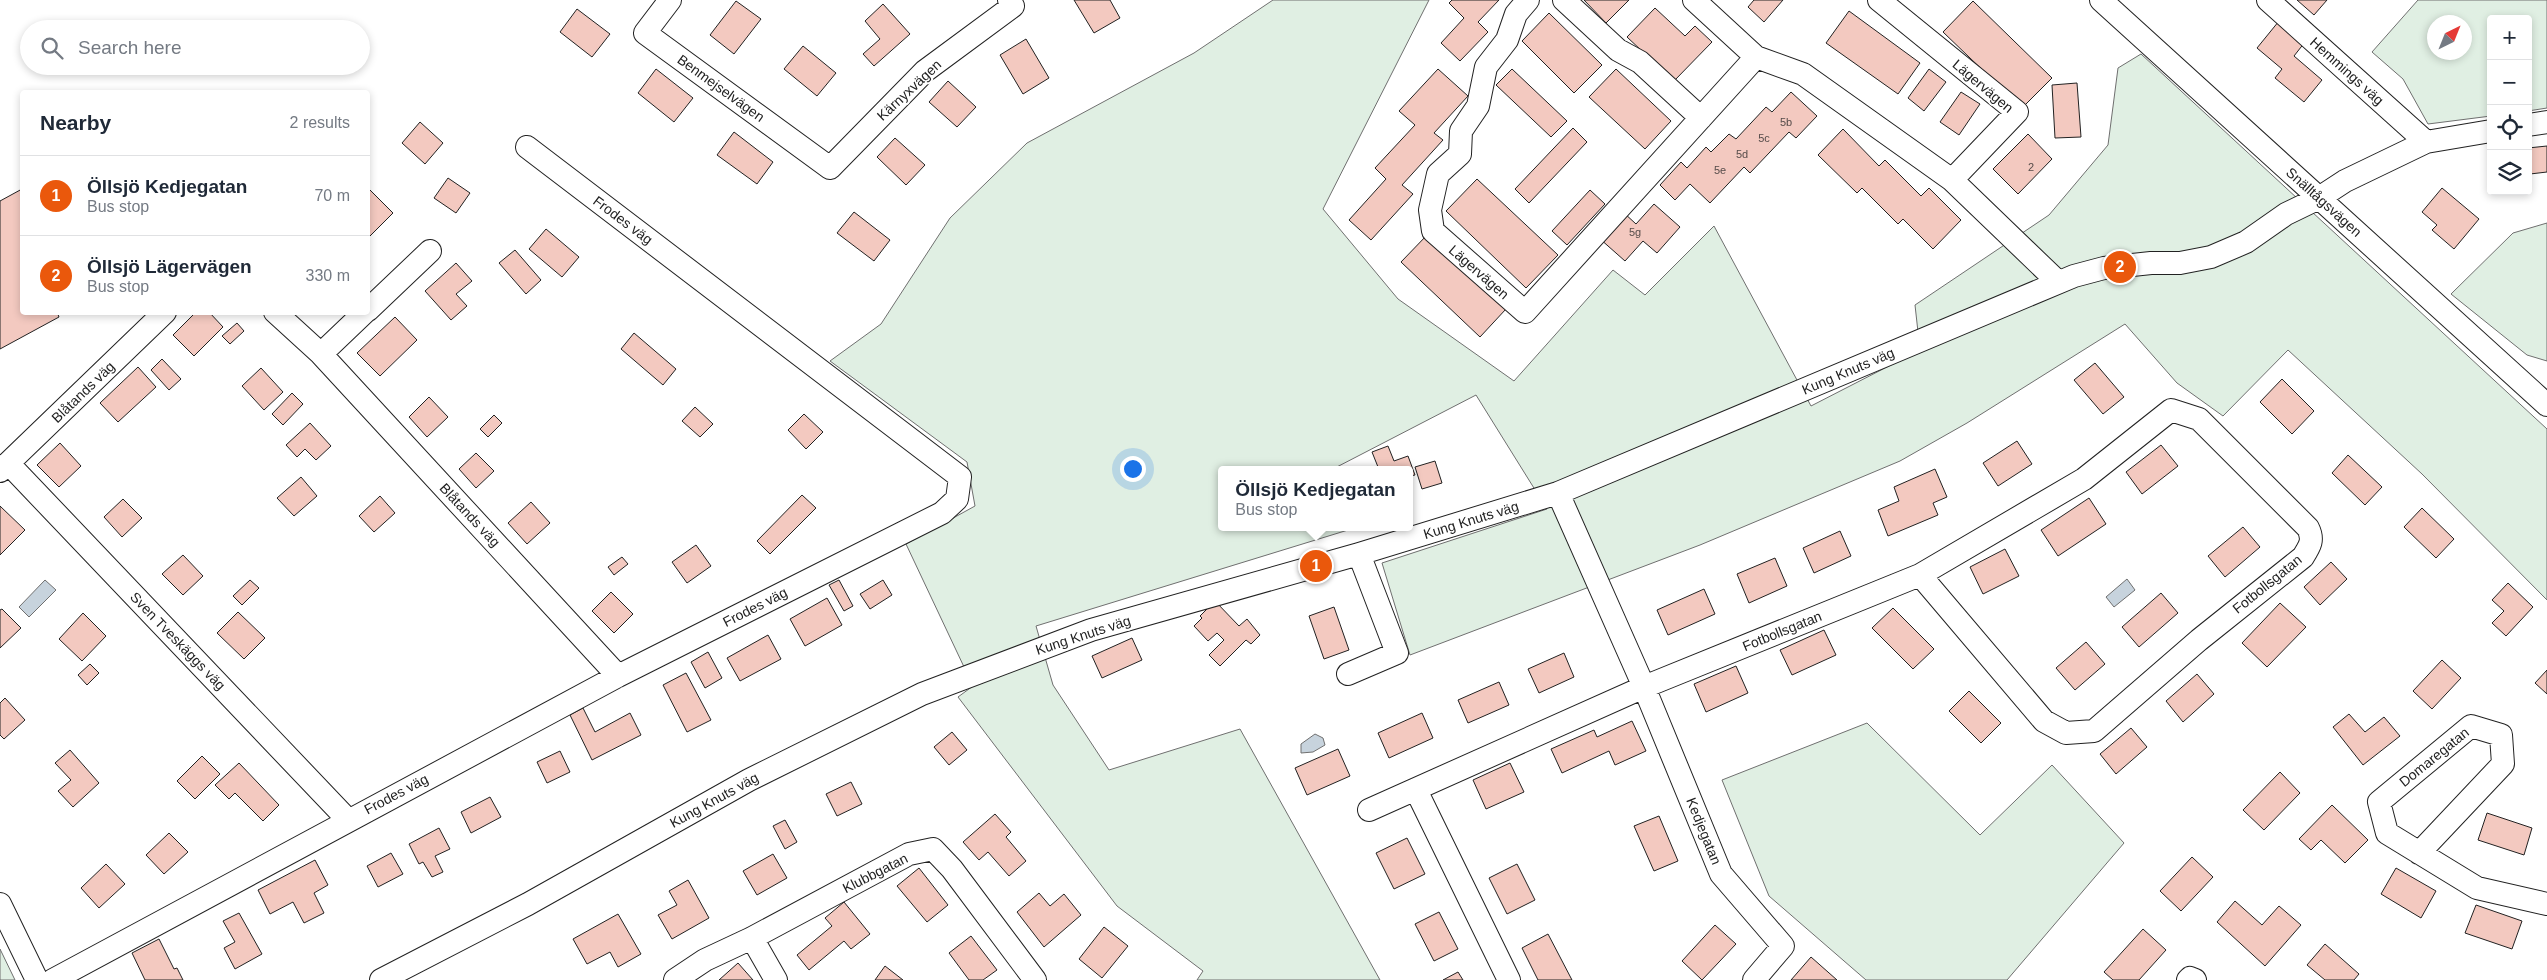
<!DOCTYPE html>
<html lang="en">
<head>
<meta charset="utf-8">
<style>
  body { margin:0; font-family:Arial,sans-serif; background:#f2f2f3; color:#1f2937 }
  .controls { position:absolute; right:15px; top:15px; display:grid; overflow:hidden; border-radius:5px; box-shadow:0 2px 8px #0003 }
  .controls button { width:45px; height:45px; display:grid; place-items:center; padding:0; border:0; border-bottom:1px solid #e0e1e3; background:#fff; color:#1f2937; font:25px sans-serif }
  .compass { position:absolute; left:2427px; top:15px; width:45px; height:45px; border-radius:50%; background:#fff; box-shadow:0 2px 8px #0003; rotate:43deg }
  .you { position:absolute; left:1132px; top:468px; width:18px; height:18px; margin:-12px; border:4px solid #fff; border-radius:50%; background:#1a73e8; box-shadow:0 0 0 8px #1a73e833 }
  .badge { display:grid; place-items:center; width:32px; height:32px; border-radius:50%; background:#ea580c; color:#fff; font-size:16px; font-weight:700 }
  .pin { position:absolute; translate:-50% -50%; border:2px solid #fff; box-shadow:0 1px 5px #0006 }
  .popup { position:absolute; left:1218px; top:466px; width:195px; height:65px; box-sizing:border-box; display:grid; place-content:center; border-radius:5px; background:#fff; filter:drop-shadow(0 1px 4px #0005); font-size:16px; white-space:nowrap; color:#747a83 }
  .popup b { font-size:19px; color:#1f2937 }
  .popup::after { content:''; position:absolute; left:50%; top:100%; margin-left:-10px; border:10px solid transparent; border-top-color:#fff }
  .list { margin:0; padding:0; list-style:none }
  h2 { display:flex; justify-content:space-between; align-items:center; height:65px; margin:0; padding:0 20px; font-size:21px }
  h2 small { font-size:16px; font-weight:400; color:#747a83 }
  .list li { display:grid; grid-template-columns:32px 1fr auto; gap:15px; align-items:center; box-sizing:border-box; height:80px; padding:0 20px; border-top:1px solid #e0e1e3 }
  .list b { display:block; font-size:19px; white-space:nowrap }
  .list p { margin:0; font-size:16px; white-space:nowrap; color:#747a83 }
  .list em { font-size:16px; font-style:normal; color:#747a83 }
  .icon { flex:none; width:28px; height:28px; fill:none; stroke:currentColor; stroke-width:2; stroke-linecap:round; stroke-linejoin:round }
  .map { position:relative; flex:none; width:2547px; height:980px; overflow:hidden }
  .search { position:absolute; background:#fff; box-shadow:0 2px 8px #0003; left:20px; top:20px; width:350px; height:55px; display:flex; align-items:center; gap:12px; box-sizing:border-box; padding:0 18px; border-radius:28px; color:#747a83; font-size:19px }
  .panel { position:absolute; background:#fff; box-shadow:0 2px 8px #0003; left:20px; top:90px; width:350px; height:225px; border-radius:5px }
  .map>svg:first-child { display:block }
</style>
</head>
<body>
<div class="map">
<svg width="2547" height="980" viewBox="0 0 2547 980">
  <rect width="100%" height="100%" fill="#fff"/>
  <path fill="#e0efe3" stroke="#6f6f6f" fill-rule="evenodd" d="M 1273,0 L 1429,0 L 1323,209 L 1398,299 L 1514,381 L 1613,270 L 1645,295 L 1714,226 L 1811,406 L 1920,350 L 1915,305 L 2049,215 L 2108,145 L 2118,68 L 2141,54 L 2547,429 L 2547,600 L 2422,474 L 2288,350 L 2223,416 L 2177,383 L 2125,324 L 1967,423 L 1900,461 L 1700,545 L 1410,655 L 1382,563 L 1547,509 L 1476,395 L 1331,470 L 1222,470 L 1222,527 L 1347,527 L 1348,530 L 1036,626 L 1053,685 L 1109,770 L 1240,729 L 1380,980 L 1197,980 L 1203,971 L 1117,906 L 958,697 L 973,686 L 906,544 L 975,506 L 967,462 L 830,361 L 881,324 L 950,218 L 1027,143 L 1194,53 Z
    M 2418,0 L 2547,0 L 2547,108 L 2528,111 L 2528,19 L 2491,19 L 2491,116 L 2428,124 L 2403,79 L 2372,52 ZM 2434,22 L 2464,22 L 2464,52 L 2434,52 Z
    M 2547,223 L 2547,361 L 2527,355 L 2451,294 L 2513,233 Z
    M 1867,723 L 1980,835 L 2052,765 L 2124,843 L 2007,980 L 1866,980 L 1769,896 L 1722,780 Z
    M 0,949 L 15,980 L 0,980 Z"/>
  <path fill="#c7d3dd" stroke="#6f6f6f" d="M 2127,579 L 2135,590 L 2114,607 L 2106,597 Z
    M 45,580 L 56,590 L 29,617 L 19,607 Z
    M 1315,734 L 1323,738 L 1325,745 L 1313,752 L 1301,753 L 1301,744 Z"/>
  <path fill="#f3c9c0" stroke="#222" d="M 1074,0 L 1110,0 L 1120,18 L 1094,33 Z
    M 1452,0 L 1499,0 L 1478,22 L 1488,32 L 1460,61 L 1441,43 L 1464,18 L 1449,3 Z
    M 1584,0 L 1629,0 L 1606,23 Z
    M 1754,0 L 1783,0 L 1764,22 L 1748,7 Z
    M 2297,0 L 2327,0 L 2314,15 Z
    M 736,1 L 761,19 L 734,54 L 710,35 Z
    M 1973,1 L 2052,78 L 2022,108 L 1943,32 Z
    M 883,4 L 910,34 L 874,66 L 863,54 L 880,39 L 865,21 Z
    M 1655,8 L 1685,36 L 1695,26 L 1712,42 L 1674,81 L 1627,37 Z
    M 577,9 L 610,34 L 592,57 L 560,32 Z
    M 1849,11 L 1920,63 L 1898,94 L 1826,43 Z
    M 1549,13 L 1602,65 L 1574,93 L 1522,41 Z
    M 2279,21 L 2305,42 L 2294,56 L 2322,80 L 2304,102 L 2275,78 L 2282,69 L 2257,48 Z
    M 1026,39 L 1049,78 L 1023,94 L 1000,55 Z
    M 803,46 L 836,73 L 817,96 L 784,69 Z
    M 656,69 L 693,98 L 674,122 L 638,93 Z
    M 1438,69 L 1468,96 L 1434,133 L 1443,140 L 1402,185 L 1413,194 L 1371,240 L 1349,220 L 1386,179 L 1375,168 L 1415,125 L 1399,111 Z
    M 1512,69 L 1567,121 L 1551,137 L 1496,85 Z
    M 1616,69 L 1671,121 L 1645,149 L 1589,97 Z
    M 1929,69 L 1946,82 L 1924,111 L 1908,98 Z
    M 948,81 L 976,107 L 957,127 L 929,102 Z
    M 2077,83 L 2081,137 L 2055,138 L 2052,85 Z
    M 1791,92 L 1817,116 L 1796,138 L 1789,132 L 1750,173 L 1744,167 L 1710,203 L 1690,184 L 1675,200 L 1660,185 L 1681,162 L 1687,168 L 1706,147 L 1711,152 L 1729,134 L 1736,139 L 1766,107 L 1772,112 Z
    M 1961,92 L 1980,104 L 1959,135 L 1940,122 Z
    M 420,122 L 443,143 L 425,164 L 402,143 Z
    M 1573,128 L 1587,142 L 1529,203 L 1515,189 Z
    M 1843,129 L 1879,166 L 1885,160 L 1921,196 L 1929,188 L 1961,220 L 1933,249 L 1903,219 L 1898,224 L 1862,188 L 1857,193 L 1818,155 Z
    M 734,132 L 773,162 L 757,184 L 717,155 Z
    M 2028,134 L 2052,159 L 2018,194 L 1993,169 Z
    M 895,138 L 925,165 L 906,185 L 877,157 Z
    M 2547,146 L 2547,172 L 2530,174 L 2528,148 Z
    M 448,178 L 470,193 L 456,213 L 434,198 Z
    M 1477,179 L 1558,255 L 1526,288 L 1446,211 Z
    M 368,188 L 393,213 L 368,238 Z
    M 2442,188 L 2479,219 L 2454,249 L 2432,230 L 2437,225 L 2422,212 Z
    M 22,189 L 22,312 L 57,312 L 59,317 L 0,349 L 0,201 Z
    M 1590,190 L 1605,204 L 1567,245 L 1552,231 Z
    M 1654,204 L 1680,227 L 1657,253 L 1643,241 L 1625,261 L 1599,238 L 1623,212 L 1636,224 Z
    M 854,212 L 890,240 L 874,261 L 837,233 Z
    M 546,229 L 579,257 L 562,277 L 529,249 Z
    M 1428,234 L 1506,309 L 1480,337 L 1401,262 Z
    M 515,250 L 541,280 L 526,294 L 499,263 Z
    M 456,263 L 472,281 L 456,294 L 467,306 L 451,320 L 425,291 Z
    M 196,312 L 209,312 L 223,327 L 194,356 L 173,335 Z
    M 395,317 L 417,340 L 380,376 L 357,353 Z
    M 237,323 L 244,331 L 230,344 L 222,336 Z
    M 634,333 L 676,369 L 663,385 L 621,349 Z
    M 162,359 L 181,379 L 169,390 L 151,370 Z
    M 2095,363 L 2124,397 L 2103,414 L 2074,380 Z
    M 138,367 L 156,387 L 118,422 L 100,403 Z
    M 261,368 L 283,392 L 264,410 L 242,386 Z
    M 2282,379 L 2314,411 L 2292,434 L 2260,402 Z
    M 292,393 L 303,404 L 283,425 L 272,414 Z
    M 429,397 L 448,417 L 427,437 L 409,417 Z
    M 695,407 L 713,424 L 700,437 L 682,421 Z
    M 804,414 L 823,432 L 806,449 L 788,430 Z
    M 494,415 L 502,423 L 488,437 L 480,429 Z
    M 310,423 L 331,446 L 316,460 L 305,449 L 297,457 L 286,445 Z
    M 2017,441 L 2032,464 L 1998,486 L 1983,463 Z
    M 60,443 L 81,466 L 59,487 L 37,465 Z
    M 2161,445 L 2178,466 L 2142,494 L 2126,472 Z
    M 1388,446 L 1394,461 L 1408,456 L 1415,475 L 1410,476 L 1410,470 L 1372,470 L 1378,467 L 1372,452 Z
    M 476,453 L 494,471 L 476,488 L 459,469 Z
    M 2348,455 L 2382,487 L 2365,505 L 2332,473 Z
    M 1435,461 L 1442,483 L 1422,489 L 1415,467 Z
    M 1935,469 L 1947,497 L 1933,503 L 1938,515 L 1888,536 L 1878,510 L 1899,501 L 1894,487 Z
    M 301,477 L 317,496 L 294,516 L 277,498 Z
    M 802,495 L 816,508 L 770,554 L 757,541 Z
    M 380,496 L 395,513 L 374,532 L 359,516 Z
    M 2089,498 L 2106,524 L 2058,556 L 2041,530 Z
    M 123,499 L 142,518 L 122,537 L 104,517 Z
    M 531,502 L 550,523 L 527,544 L 508,523 Z
    M 0,506 L 25,530 L 0,555 Z
    M 2422,508 L 2454,539 L 2436,558 L 2404,527 Z
    M 2243,527 L 2260,547 L 2225,577 L 2208,556 Z
    M 1840,531 L 1851,556 L 1814,573 L 1803,548 Z
    M 696,545 L 711,566 L 687,583 L 672,562 Z
    M 2005,549 L 2019,576 L 1983,594 L 1970,567 Z
    M 183,555 L 203,576 L 183,595 L 162,574 Z
    M 622,557 L 628,564 L 614,575 L 608,567 Z
    M 1775,558 L 1787,586 L 1749,603 L 1737,574 Z
    M 2331,562 L 2347,579 L 2320,605 L 2304,587 Z
    M 250,580 L 259,588 L 242,605 L 233,596 Z
    M 839,580 L 853,606 L 844,611 L 829,585 Z
    M 883,580 L 892,595 L 870,609 L 860,594 Z
    M 2508,583 L 2533,607 L 2506,636 L 2492,623 L 2504,611 L 2492,600 Z
    M 1704,589 L 1715,614 L 1668,635 L 1657,610 Z
    M 611,592 L 633,614 L 614,633 L 592,611 Z
    M 2161,593 L 2178,613 L 2139,647 L 2122,627 Z
    M 827,598 L 842,625 L 805,646 L 790,619 Z
    M 1215,601 L 1239,626 L 1247,619 L 1260,635 L 1251,644 L 1246,640 L 1220,666 L 1209,655 L 1224,640 L 1217,633 L 1208,641 L 1194,626 L 1202,618 L 1200,616 Z
    M 2280,603 L 2306,627 L 2267,667 L 2242,643 Z
    M 1334,607 L 1349,650 L 1324,659 L 1309,616 Z
    M 1893,608 L 1934,649 L 1913,669 L 1872,628 Z
    M 2,609 L 21,628 L 0,648 L 0,610 Z
    M 238,612 L 265,638 L 244,659 L 217,633 Z
    M 83,613 L 106,636 L 82,661 L 59,639 Z
    M 1824,630 L 1836,655 L 1792,675 L 1780,650 Z
    M 768,635 L 781,659 L 740,681 L 727,658 Z
    M 1132,638 L 1142,660 L 1102,678 L 1092,656 Z
    M 2086,642 L 2105,664 L 2075,690 L 2056,668 Z
    M 708,652 L 722,678 L 705,688 L 691,662 Z
    M 1564,653 L 1574,677 L 1539,693 L 1528,669 Z
    M 2442,660 L 2461,678 L 2432,709 L 2413,691 Z
    M 90,664 L 99,673 L 87,685 L 78,675 Z
    M 1736,666 L 1748,693 L 1706,712 L 1694,684 Z
    M 2547,670 L 2547,694 L 2535,683 Z
    M 686,673 L 711,720 L 687,732 L 663,685 Z
    M 2197,674 L 2214,694 L 2183,722 L 2166,701 Z
    M 1499,682 L 1509,705 L 1468,723 L 1458,700 Z
    M 1969,691 L 2001,723 L 1981,743 L 1949,711 Z
    M 5,698 L 25,720 L 4,739 L 0,735 L 0,703 Z
    M 583,708 L 595,732 L 630,713 L 641,735 L 592,760 L 570,715 Z
    M 1422,713 L 1433,738 L 1389,758 L 1378,733 Z
    M 2349,714 L 2365,732 L 2384,717 L 2400,736 L 2363,765 L 2333,727 Z
    M 1632,721 L 1646,751 L 1615,765 L 1609,751 L 1562,773 L 1551,749 L 1594,730 L 1597,737 Z
    M 2131,728 L 2147,747 L 2116,774 L 2100,754 Z
    M 952,732 L 967,750 L 949,765 L 934,747 Z
    M 1338,749 L 1350,776 L 1307,795 L 1295,768 Z
    M 70,750 L 99,783 L 73,807 L 58,791 L 71,780 L 55,763 Z
    M 560,751 L 570,772 L 547,783 L 537,762 Z
    M 202,756 L 220,774 L 195,799 L 177,781 Z
    M 239,763 L 279,805 L 263,821 L 235,793 L 229,799 L 215,785 Z
    M 1510,763 L 1524,792 L 1486,809 L 1473,780 Z
    M 2280,772 L 2300,793 L 2264,830 L 2243,810 Z
    M 851,782 L 862,804 L 837,816 L 826,794 Z
    M 490,797 L 501,817 L 471,833 L 461,812 Z
    M 2332,805 L 2368,840 L 2345,863 L 2321,840 L 2311,850 L 2299,839 Z
    M 2487,813 L 2532,828 L 2524,855 L 2478,840 Z
    M 995,814 L 1011,832 L 1006,837 L 1026,861 L 1009,876 L 988,852 L 979,860 L 963,842 Z
    M 1659,816 L 1678,861 L 1654,871 L 1634,826 Z
    M 785,820 L 797,842 L 785,849 L 773,826 Z
    M 439,828 L 450,849 L 435,856 L 443,872 L 432,877 L 423,862 L 419,864 L 409,844 Z
    M 169,833 L 188,852 L 164,874 L 146,855 Z
    M 1407,838 L 1425,874 L 1394,889 L 1376,853 Z
    M 391,853 L 403,874 L 378,887 L 367,866 Z
    M 773,854 L 787,878 L 757,895 L 743,871 Z
    M 2192,857 L 2213,877 L 2181,911 L 2160,891 Z
    M 315,860 L 328,885 L 314,893 L 324,913 L 304,923 L 293,902 L 270,914 L 258,890 Z
    M 106,864 L 125,884 L 99,908 L 81,888 Z
    M 1517,864 L 1535,900 L 1507,914 L 1489,878 Z
    M 919,868 L 948,905 L 927,922 L 897,886 Z
    M 2396,868 L 2436,891 L 2421,918 L 2381,894 Z
    M 688,880 L 709,918 L 672,939 L 658,915 L 677,905 L 669,891 Z
    M 1039,893 L 1050,906 L 1064,894 L 1081,915 L 1044,947 L 1017,912 Z
    M 2235,901 L 2262,925 L 2279,906 L 2301,925 L 2265,966 L 2217,922 Z
    M 844,902 L 870,934 L 851,949 L 844,941 L 809,970 L 797,955 L 832,926 L 825,918 Z
    M 2476,905 L 2522,921 L 2512,949 L 2465,933 Z
    M 1439,912 L 1458,949 L 1434,961 L 1415,924 Z
    M 239,913 L 262,954 L 235,969 L 224,948 L 235,942 L 223,921 Z
    M 618,914 L 641,954 L 618,967 L 610,952 L 587,964 L 573,939 Z
    M 1715,925 L 1736,944 L 1702,980 L 1682,961 Z
    M 1104,927 L 1128,946 L 1102,978 L 1079,959 Z
    M 2143,929 L 2166,950 L 2139,980 L 2113,980 L 2104,972 Z
    M 1548,934 L 1572,980 L 1538,980 L 1522,948 Z
    M 971,936 L 997,970 L 983,980 L 969,980 L 949,953 Z
    M 159,939 L 174,969 L 177,968 L 183,980 L 145,980 L 132,953 Z
    M 2325,944 L 2359,974 L 2354,980 L 2325,980 L 2307,965 Z
    M 1811,957 L 1837,980 L 1791,980 Z
    M 738,963 L 753,980 L 719,980 Z
    M 885,966 L 903,980 L 875,980 Z
    M 1458,972 L 1463,980 L 1443,980 Z"/>
  <g fill="none" stroke-linecap="round" stroke-linejoin="round">
    <defs>
      <path id="minor" d="M 670,0 L 645,33 L 830,168 L 925,71 L 1013,6 L 1009,0
        M 1528,0 L 1516,14 L 1507,40 L 1486,67 L 1478,106 L 1461,131 L 1460,154 L 1438,174 L 1430,210 L 1433,231 L 1525,312 L 1756,57 L 1803,74 L 1952,180 L 2058,282
        M 1564,0 L 1618,50 L 1640,62 L 1701,118
        M 1694,0 L 1756,57
        M 1879,0 L 2017,112 L 1952,180
        M 2101,0 L 2547,405
        M 2268,0 L 2426,142
        M 2528,125 L 2547,122
        M 368,310 L 430,251
        M 275,312 L 321,354 L 618,676
        M 321,354 L 365,312
        M 8,463 L 348,820
        M 0,471 L 165,312
        M 1558,493 L 1644,687 L 1721,874 L 1783,946 L 1754,980
        M 1348,674 L 1397,653 L 1359,554
        M 1416,790 L 1509,980
        M 1369,810 L 1644,687 L 1920,575 L 2084,479 L 2171,410 L 2199,419 L 2308,528 C 2314,540 2310,546 2303,557 L 2199,640 L 2094,731 L 2066,733 L 2044,721 L 1920,575
        M 2419,853 L 2503,764 L 2501,735 L 2471,726 L 2379,802 L 2387,833 L 2477,888 L 2547,904
        M 0,904 L 37,980
        M 752,938 L 776,980
        M 53,980 L 618,676 L 942,513 L 957,499 L 960,477 L 527,147
        M 381,980 L 528,904 L 749,780 L 922,694 L 1091,630 L 1359,554 L 1558,493 L 2074,276 L 2104,268 L 2151,263 L 2180,263 L 2211,257 L 2246,242 L 2286,214 L 2319,198 L 2345,181 L 2426,142 L 2491,131
        M 675,980 L 705,960 L 752,938 L 909,854 L 933,849 L 952,869 L 1035,980
        M 2188,980 L 2190,978 L 2195,980"/>
    </defs>
    <use href="#minor" stroke="#222" stroke-width="24"/>
    <use href="#minor" stroke="#fff" stroke-width="22"/>
  </g>
  <g text-anchor="middle" dominant-baseline="central" stroke-width="4" stroke-linejoin="round" paint-order="stroke">
    <g font-size="11" fill="#564c4a">
      <text x="1786" y="122">5b</text>
      <text x="1764" y="138">5c</text>
      <text x="1742" y="154">5d</text>
      <text x="2031" y="167">2</text>
      <text x="1720" y="170">5e</text>
      <text x="1635" y="232">5g</text>
    </g>
    <g font-size="14" fill="#222" stroke="#fff">
      <text transform="translate(2347 71) rotate(42)">Hemmings väg</text>
      <text transform="translate(1983 86) rotate(40)">Lägervägen</text>
      <text transform="translate(721 88) rotate(36)">Benmejselvägen</text>
      <text transform="translate(909 90) rotate(-43)">Kärnyxvägen</text>
      <text transform="translate(2324 202) rotate(42)">Snälltågsvägen</text>
      <text transform="translate(623 220) rotate(37)">Frodes väg</text>
      <text transform="translate(1479 272) rotate(41)">Lägervägen</text>
      <text transform="translate(1848 371) rotate(-23)">Kung Knuts väg</text>
      <text transform="translate(83 392) rotate(-44)">Blåtands väg</text>
      <text transform="translate(470 515) rotate(47)">Blåtands väg</text>
      <text transform="translate(1471 520) rotate(-17)">Kung Knuts väg</text>
      <text transform="translate(2267 584) rotate(-39)">Fotbollsgatan</text>
      <text transform="translate(755 607) rotate(-27)">Frodes väg</text>
      <text transform="translate(1782 631) rotate(-22)">Fotbollsgatan</text>
      <text transform="translate(1083 635) rotate(-18)">Kung Knuts väg</text>
      <text transform="translate(178 641) rotate(46)">Sven Tveskäggs väg</text>
      <text transform="translate(2434 757) rotate(-39)">Domaregatan</text>
      <text transform="translate(396 794) rotate(-28)">Frodes väg</text>
      <text transform="translate(714 800) rotate(-29)">Kung Knuts väg</text>
      <text transform="translate(1704 831) rotate(68)">Kedjegatan</text>
      <text transform="translate(875 873) rotate(-27)">Klubbgatan</text>
    </g>
  </g>
</svg>
<div class="controls">
<button>+</button>
<button>−</button>
<button><svg class="icon" aria-label="locate" viewBox="0 0 24 24"><circle cx="12" cy="12" r="6"/><path d="M12 2v4M12 18v4M2 12h4M18 12h4"/></svg></button>
<button><svg class="icon" aria-label="layers" viewBox="0 0 24 24"><path d="M12 4l9 5-9 5-9-5zM3 14l9 5 9-5"/></svg></button>
</div>
<svg class="compass" viewBox="-18 -18 36 36"><path d="M0-13l5 13h-10z" fill="#e53935"/><path d="M0 13l5-13h-10z" fill="#747a83"/></svg>
<div class="you"></div>
<div class="pin badge" style="left:1316px;top:566px">1</div>
<div class="popup"><b>Öllsjö Kedjegatan</b>Bus stop</div>
<div class="pin badge" style="left:2120px;top:267px">2</div>
<div class="search"><svg class="icon" aria-label="search" viewBox="0 0 24 24"><circle cx="10" cy="10" r="6"/><path d="M15 15l6 6"/></svg>Search here</div>
<section class="panel">
<h2>Nearby<small>2 results</small></h2>
<ul class="list">
<li><span class="badge">1</span><div><b>Öllsjö Kedjegatan</b><p>Bus stop</p></div><em>70 m</em></li>
<li><span class="badge">2</span><div><b>Öllsjö Lägervägen</b><p>Bus stop</p></div><em>330 m</em></li>
</ul>
</section>
</div>
</body>
</html>
